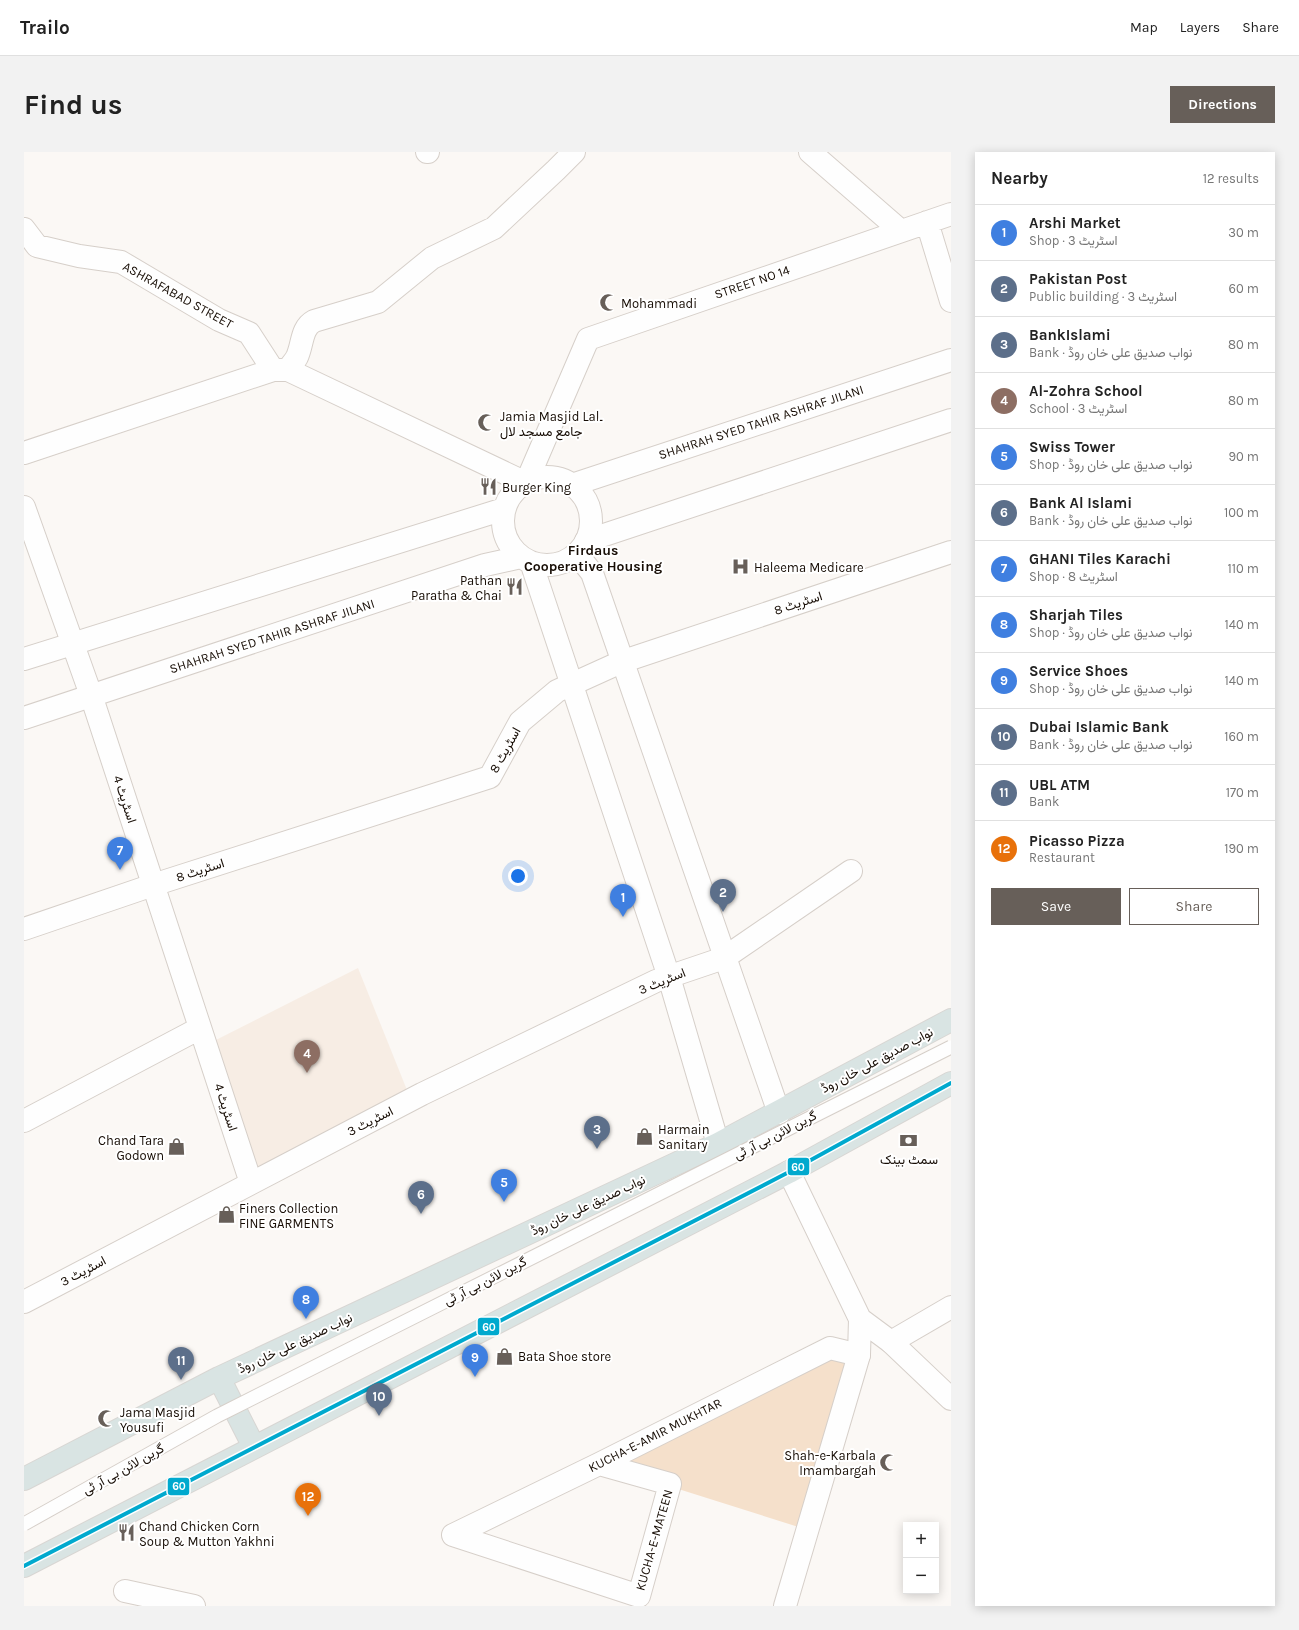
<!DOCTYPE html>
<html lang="en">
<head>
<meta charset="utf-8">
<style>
  body { margin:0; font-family:Karla,Vazirmatn,sans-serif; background:#f2f2f2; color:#222 }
  .controls { position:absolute; right:12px; bottom:12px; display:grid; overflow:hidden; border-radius:0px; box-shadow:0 2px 10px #0003 }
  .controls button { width:36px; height:36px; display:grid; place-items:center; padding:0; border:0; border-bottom:1px solid #e0e0e0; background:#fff; color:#222; font:20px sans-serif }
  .you { position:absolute; left:494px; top:724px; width:14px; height:14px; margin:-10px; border:3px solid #fff; border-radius:50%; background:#1a73e8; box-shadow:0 0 0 6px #1a73e833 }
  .badge { display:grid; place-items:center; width:26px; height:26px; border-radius:50%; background:#675f59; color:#fff; font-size:13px; font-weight:700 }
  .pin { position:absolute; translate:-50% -33px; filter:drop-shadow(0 1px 2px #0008) }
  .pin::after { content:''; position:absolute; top:21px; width:14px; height:12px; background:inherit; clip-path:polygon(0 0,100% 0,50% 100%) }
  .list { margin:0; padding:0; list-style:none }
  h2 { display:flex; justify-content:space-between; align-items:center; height:52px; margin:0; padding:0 16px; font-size:17px }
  h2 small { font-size:13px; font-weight:400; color:#767676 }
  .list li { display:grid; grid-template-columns:26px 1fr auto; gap:12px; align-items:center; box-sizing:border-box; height:56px; padding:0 16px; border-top:1px solid #e0e0e0 }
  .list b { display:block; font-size:15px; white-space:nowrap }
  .list p { margin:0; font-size:13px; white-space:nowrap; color:#767676 }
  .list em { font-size:13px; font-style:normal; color:#767676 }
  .actions { display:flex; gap:8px; padding:12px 16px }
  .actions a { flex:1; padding:9px 0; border:1px solid #675f59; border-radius:0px; text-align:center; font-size:14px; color:#675f59 }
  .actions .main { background:#675f59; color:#fff }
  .map { position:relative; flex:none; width:927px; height:1454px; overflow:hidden; border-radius:0px }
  header { display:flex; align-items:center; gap:24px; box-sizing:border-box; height:56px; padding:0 20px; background:#fff; border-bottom:1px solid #e0e0e0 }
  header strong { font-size:19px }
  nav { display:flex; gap:22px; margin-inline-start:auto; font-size:14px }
  .intro { display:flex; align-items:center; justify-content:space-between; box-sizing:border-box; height:96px; padding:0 24px }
  h1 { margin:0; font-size:28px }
  .button { padding:10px 18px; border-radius:0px; background:#675f59; color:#fff; font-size:14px; font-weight:700 }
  main { display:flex; gap:24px; padding:0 24px }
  aside { flex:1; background:#fff; border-radius:0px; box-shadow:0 2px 10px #0003 }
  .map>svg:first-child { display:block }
</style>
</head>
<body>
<header>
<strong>Trailo</strong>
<nav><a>Map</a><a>Layers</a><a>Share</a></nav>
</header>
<div class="intro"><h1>Find us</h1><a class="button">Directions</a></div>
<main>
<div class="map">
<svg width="927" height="1454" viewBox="0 0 927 1454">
  <rect width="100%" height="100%" fill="#fbf8f5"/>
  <path fill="#f7ede4" d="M 334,816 L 387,948 L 227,1031 L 182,893 Z"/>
  <path fill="#f5e0cb" d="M 806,1196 L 835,1203 L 784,1378 L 575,1312 Z"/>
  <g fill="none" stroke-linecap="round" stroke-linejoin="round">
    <defs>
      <path id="minor" d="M 403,0 L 404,0
        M 786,0 L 877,79
        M 903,70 L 927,149
        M 0,77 L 13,94 L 55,104 L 97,110 L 195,168 L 225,181 L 249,218
        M 264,218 C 267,213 271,209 273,205 C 279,192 277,176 290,169 L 354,150 L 408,106 L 470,76 L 532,18 L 550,0
        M 0,301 L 249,218 L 264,218 L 502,331 L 564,187 L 927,62
        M 548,333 L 927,208
        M 0,355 L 67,543 L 227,1031
        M 562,389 L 927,268
        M 0,777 L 129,733 L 466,625 L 496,570 L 533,539 L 597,510 L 927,400
        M 0,969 L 176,876
        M 0,1150 L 398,942 L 632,829 L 700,806 L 827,719
        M 867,1190 L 927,1155
        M 429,1383 L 575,1312 L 806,1196 L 835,1203
        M 429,1383 L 615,1444 L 646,1332 L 575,1312
        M 101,1439 L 170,1454"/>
      <path id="tertiary" d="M479 369a44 44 0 1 1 88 0a44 44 0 1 1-88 0Z
        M 553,402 L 568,421 L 755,961
        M 507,410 L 645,825 L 694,992
        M 0,507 L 480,357
        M 0,566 L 461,413 L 497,405
        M 836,1167 L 867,1190 L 927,1247
        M 761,1454 L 835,1203 L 836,1167 L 765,1020"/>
      <path id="primary" d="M 195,1226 L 230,1295
        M 0,1327 L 195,1226 L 694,992 L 927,868
        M 0,1414 L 765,1020 L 927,931"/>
    </defs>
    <use href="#minor" stroke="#d6cfc9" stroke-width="24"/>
    <use href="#tertiary" stroke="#d6cfc9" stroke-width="24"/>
    <use href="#primary" stroke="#d8d6d3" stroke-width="24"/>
    <use href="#minor" stroke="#fefefe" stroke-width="22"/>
    <use href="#tertiary" stroke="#fefefe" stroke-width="22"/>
    <use href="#primary" stroke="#d9e4e3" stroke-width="22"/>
    <defs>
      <path id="service-bridge" d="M 0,1372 L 193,1264 L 927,895"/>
    </defs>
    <use href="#service-bridge" stroke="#d6cfc9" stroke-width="15" stroke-linecap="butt"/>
    <use href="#service-bridge" stroke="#fefefe" stroke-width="13"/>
    <defs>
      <path id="bus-1" d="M 0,1414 L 765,1020 L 927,931"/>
    </defs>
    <use href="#bus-1" stroke="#fff" stroke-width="7"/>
    <use href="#bus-1" stroke="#00a9ce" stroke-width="4"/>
  </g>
  <defs>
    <symbol id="mosque-bare" viewBox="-9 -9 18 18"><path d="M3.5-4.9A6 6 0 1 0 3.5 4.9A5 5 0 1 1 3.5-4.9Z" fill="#675f59" stroke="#fff" stroke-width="2.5" paint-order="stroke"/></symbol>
    <symbol id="restaurant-bare" viewBox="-9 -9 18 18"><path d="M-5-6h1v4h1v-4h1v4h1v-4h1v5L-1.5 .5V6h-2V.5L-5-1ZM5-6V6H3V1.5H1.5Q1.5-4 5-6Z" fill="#675f59" stroke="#fff" stroke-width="2.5" paint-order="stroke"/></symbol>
    <symbol id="hospital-bare" viewBox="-9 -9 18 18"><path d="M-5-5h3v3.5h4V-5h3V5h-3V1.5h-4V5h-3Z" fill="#675f59" stroke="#fff" stroke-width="2.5" paint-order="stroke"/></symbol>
    <symbol id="shop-bare" viewBox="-9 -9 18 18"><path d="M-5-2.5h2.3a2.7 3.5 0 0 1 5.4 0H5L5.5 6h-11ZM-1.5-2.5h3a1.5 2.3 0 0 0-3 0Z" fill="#675f59" stroke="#fff" stroke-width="2.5" paint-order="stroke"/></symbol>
    <symbol id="bank-bare" viewBox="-9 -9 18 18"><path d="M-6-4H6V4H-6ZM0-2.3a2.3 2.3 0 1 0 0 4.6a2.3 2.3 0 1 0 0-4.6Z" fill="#675f59" stroke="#fff" stroke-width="2.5" paint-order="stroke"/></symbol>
  </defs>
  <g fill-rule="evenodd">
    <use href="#mosque-bare" x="572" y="138" width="25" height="25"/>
    <use href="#mosque-bare" x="450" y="258" width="25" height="25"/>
    <use href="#restaurant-bare" x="452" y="322" width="25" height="25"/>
    <use href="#hospital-bare" x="704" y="402" width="25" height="25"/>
    <use href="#restaurant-bare" x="478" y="422" width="25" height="25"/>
    <use href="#shop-bare" x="608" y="972" width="25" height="25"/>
    <use href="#bank-bare" x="872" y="976" width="25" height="25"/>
    <use href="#shop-bare" x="140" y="982" width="25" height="25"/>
    <use href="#shop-bare" x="190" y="1050" width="25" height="25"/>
    <use href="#shop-bare" x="468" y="1192" width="25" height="25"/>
    <use href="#mosque-bare" x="70" y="1254" width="25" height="25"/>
    <use href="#mosque-bare" x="852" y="1298" width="25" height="25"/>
    <use href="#restaurant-bare" x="90" y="1368" width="25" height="25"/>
  </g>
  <g text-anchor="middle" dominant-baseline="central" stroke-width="4" stroke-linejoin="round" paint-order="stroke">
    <g font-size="13" fill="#170d05" stroke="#fff">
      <text transform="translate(728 130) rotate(-19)">STREET NO 14</text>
      <text transform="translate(154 143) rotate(29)">ASHRAFABAD STREET</text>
      <text transform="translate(737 270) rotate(-18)">SHAHRAH SYED TAHIR ASHRAF JILANI</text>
      <text transform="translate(774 451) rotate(-18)">اسٹریٹ 8</text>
      <text transform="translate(248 484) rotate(-18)">SHAHRAH SYED TAHIR ASHRAF JILANI</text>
      <text transform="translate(481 598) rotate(-61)">اسٹریٹ 8</text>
      <text transform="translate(101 647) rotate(72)">اسٹریٹ 4</text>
      <text transform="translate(176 718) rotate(-18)">اسٹریٹ 8</text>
      <text transform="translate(638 829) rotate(-22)">اسٹریٹ 3</text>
      <text transform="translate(853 908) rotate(-28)">نواب صدیق علی خان روڈ</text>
      <text transform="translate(202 955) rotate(72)">اسٹریٹ 4</text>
      <text transform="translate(346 969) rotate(-27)">اسٹریٹ 3</text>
      <text transform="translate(751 983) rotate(-27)">گرین لائن بی آر ٹی</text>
      <text transform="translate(564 1053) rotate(-25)">نواب صدیق علی خان روڈ</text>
      <text transform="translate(59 1119) rotate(-28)">اسٹریٹ 3</text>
      <text transform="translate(461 1129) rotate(-27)">گرین لائن بی آر ٹی</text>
      <text transform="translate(271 1191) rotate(-25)">نواب صدیق علی خان روڈ</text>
      <text transform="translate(631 1283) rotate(-27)">KUCHA-E-AMIR MUKHTAR</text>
      <text transform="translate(99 1317) rotate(-29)">گرین لائن بی آر ٹی</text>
      <text transform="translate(630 1388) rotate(-74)">KUCHA-E-MATEEN</text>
    </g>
    <g font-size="13" fill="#170d05" stroke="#fff" text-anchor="start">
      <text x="597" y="151">Mohammadi</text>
      <text x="476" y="264">Jamia Masjid Lal۔<tspan x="476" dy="15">جامع مسجد لال</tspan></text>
      <text x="478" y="335">Burger King</text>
      <text x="730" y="415">Haleema Medicare</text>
      <text x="478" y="428" text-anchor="end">Pathan<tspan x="478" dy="15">Paratha &amp; Chai</tspan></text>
      <text x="634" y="977">Harmain<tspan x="634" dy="15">Sanitary</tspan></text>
      <text x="140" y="988" text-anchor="end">Chand Tara<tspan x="140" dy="15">Godown</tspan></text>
      <text x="885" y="1007" text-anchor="middle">سمٹ بینک</text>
      <text x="215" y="1056">Finers Collection<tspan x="215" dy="15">FINE GARMENTS</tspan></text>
      <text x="494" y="1204">Bata Shoe store</text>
      <text x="96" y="1260">Jama Masjid<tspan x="96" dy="15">Yousufi</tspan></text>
      <text x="852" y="1303" text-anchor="end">Shah-e-Karbala<tspan x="852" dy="15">Imambargah</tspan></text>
      <text x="115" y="1374">Chand Chicken Corn<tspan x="115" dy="15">Soup &amp; Mutton Yakhni</tspan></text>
    </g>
    <g font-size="14" font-weight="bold" fill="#170d05" stroke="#fff">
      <text x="569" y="398">Firdaus<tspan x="569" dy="16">Cooperative Housing</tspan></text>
    </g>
  </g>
  <g stroke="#fff" stroke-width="1.5">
    <rect x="763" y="1005" width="23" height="19" rx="4" fill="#00a9ce"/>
    <rect x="453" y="1165" width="23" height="19" rx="4" fill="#00a9ce"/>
    <rect x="143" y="1325" width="23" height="19" rx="4" fill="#00a9ce"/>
  </g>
  <g font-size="11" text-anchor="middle" font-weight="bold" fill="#fff">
    <text x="774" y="1019">60</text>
    <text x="465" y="1179">60</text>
    <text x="155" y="1338">60</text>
  </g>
</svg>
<div class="controls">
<button>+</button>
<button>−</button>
</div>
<div class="you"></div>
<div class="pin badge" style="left:599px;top:765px;background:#3f7fe0">1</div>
<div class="pin badge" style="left:699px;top:760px;background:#5c6f8a">2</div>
<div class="pin badge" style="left:573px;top:997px;background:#5c6f8a">3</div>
<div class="pin badge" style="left:283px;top:921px;background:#8d6e63">4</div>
<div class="pin badge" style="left:480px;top:1050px;background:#3f7fe0">5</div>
<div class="pin badge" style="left:397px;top:1062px;background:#5c6f8a">6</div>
<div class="pin badge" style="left:96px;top:718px;background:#3f7fe0">7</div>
<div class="pin badge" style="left:282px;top:1167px;background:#3f7fe0">8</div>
<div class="pin badge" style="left:451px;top:1225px;background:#3f7fe0">9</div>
<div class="pin badge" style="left:355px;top:1264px;background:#5c6f8a">10</div>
<div class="pin badge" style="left:157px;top:1228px;background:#5c6f8a">11</div>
<div class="pin badge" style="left:284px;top:1364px;background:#e8710a">12</div>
</div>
<aside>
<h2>Nearby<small>12 results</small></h2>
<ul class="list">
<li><span class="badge" style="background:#3f7fe0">1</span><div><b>Arshi Market</b><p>Shop · اسٹریٹ 3</p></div><em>30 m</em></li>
<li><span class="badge" style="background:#5c6f8a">2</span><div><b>Pakistan Post</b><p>Public building · اسٹریٹ 3</p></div><em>60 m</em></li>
<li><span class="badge" style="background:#5c6f8a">3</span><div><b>BankIslami</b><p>Bank · نواب صدیق علی خان روڈ</p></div><em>80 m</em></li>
<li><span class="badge" style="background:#8d6e63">4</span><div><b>Al-Zohra School</b><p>School · اسٹریٹ 3</p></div><em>80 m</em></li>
<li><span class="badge" style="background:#3f7fe0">5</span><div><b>Swiss Tower</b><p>Shop · نواب صدیق علی خان روڈ</p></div><em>90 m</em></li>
<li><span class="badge" style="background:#5c6f8a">6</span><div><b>Bank Al Islami</b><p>Bank · نواب صدیق علی خان روڈ</p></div><em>100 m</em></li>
<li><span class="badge" style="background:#3f7fe0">7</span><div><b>GHANI Tiles Karachi</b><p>Shop · اسٹریٹ 8</p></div><em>110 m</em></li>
<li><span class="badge" style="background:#3f7fe0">8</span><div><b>Sharjah Tiles</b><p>Shop · نواب صدیق علی خان روڈ</p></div><em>140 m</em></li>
<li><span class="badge" style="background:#3f7fe0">9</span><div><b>Service Shoes</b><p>Shop · نواب صدیق علی خان روڈ</p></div><em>140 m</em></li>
<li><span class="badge" style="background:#5c6f8a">10</span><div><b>Dubai Islamic Bank</b><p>Bank · نواب صدیق علی خان روڈ</p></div><em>160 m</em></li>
<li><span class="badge" style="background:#5c6f8a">11</span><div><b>UBL ATM</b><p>Bank</p></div><em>170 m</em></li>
<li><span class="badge" style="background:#e8710a">12</span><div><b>Picasso Pizza</b><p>Restaurant</p></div><em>190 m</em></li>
</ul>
<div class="actions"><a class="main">Save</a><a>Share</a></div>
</aside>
</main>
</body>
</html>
